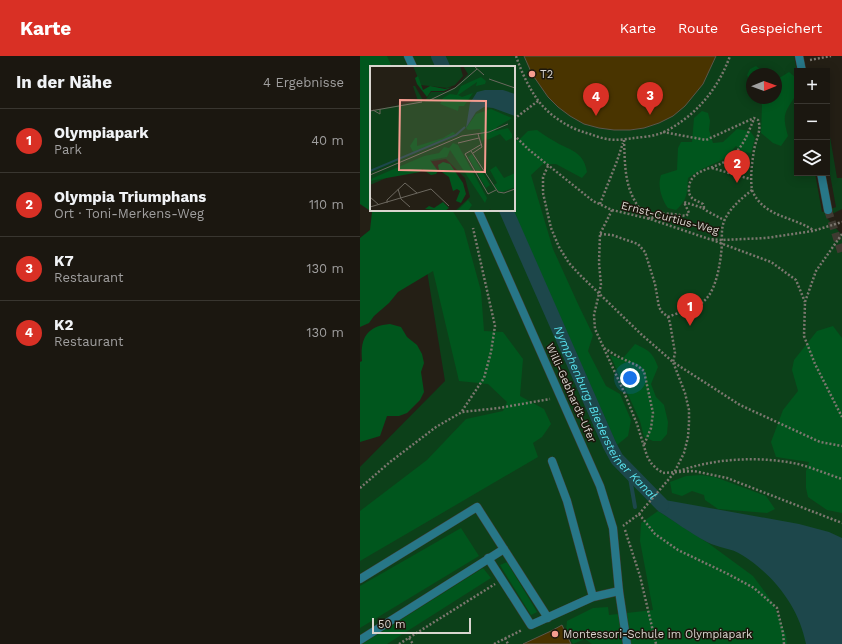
<!DOCTYPE html>
<html lang="de">
<head>
<meta charset="utf-8">
<style>
  body { margin:0; font-family:"Work Sans",sans-serif; background:#28241e; color:#f1f3f6 }
  .controls { position:absolute; right:12px; top:12px; display:grid; overflow:hidden; border-radius:0px; box-shadow:0 2px 10px #0003 }
  .controls button { width:36px; height:36px; display:grid; place-items:center; padding:0; border:0; border-bottom:1px solid #393630; background:#1b1710; color:#f1f3f6; font:20px sans-serif }
  .compass { position:absolute; left:386px; top:12px; width:36px; height:36px; border-radius:50%; background:#1b1710; box-shadow:0 2px 10px #0003; rotate:89deg }
  .scale { position:absolute; left:12px; bottom:10px; width:99px; box-sizing:border-box; padding-left:4px; border:2px solid #d9d5cf; border-top:0; font-size:11px; line-height:14px; white-space:nowrap; color:#d9d5cf; -webkit-text-stroke:3px #1b160c; paint-order:stroke }
  .you { position:absolute; left:270px; top:322px; width:14px; height:14px; margin:-10px; border:3px solid #fff; border-radius:50%; background:#1a73e8; box-shadow:0 0 0 6px #1a73e833 }
  .badge { display:grid; place-items:center; width:26px; height:26px; border-radius:50%; background:#d93025; color:#fff; font-size:13px; font-weight:700 }
  .pin { position:absolute; translate:-50% -33px; filter:drop-shadow(0 1px 2px #0008) }
  .pin::after { content:''; position:absolute; top:21px; width:14px; height:12px; background:inherit; clip-path:polygon(0 0,100% 0,50% 100%) }
  .list { margin:0; padding:0; list-style:none }
  h2 { display:flex; justify-content:space-between; align-items:center; height:52px; margin:0; padding:0 16px; font-size:17px }
  h2 small { font-size:13px; font-weight:400; color:#a09f9f }
  .list li { display:grid; grid-template-columns:26px 1fr auto; gap:12px; align-items:center; box-sizing:border-box; height:64px; padding:0 16px; border-top:1px solid #393630 }
  .list b { display:block; font-size:15px; white-space:nowrap }
  .list p { margin:0; font-size:13px; white-space:nowrap; color:#a09f9f }
  .list em { font-size:13px; font-style:normal; color:#a09f9f }
  .icon { flex:none; width:22px; height:22px; fill:none; stroke:currentColor; stroke-width:2; stroke-linecap:round; stroke-linejoin:round }
  .map { position:relative; flex:none; width:482px; height:588px; overflow:hidden }
  header { display:flex; align-items:center; gap:24px; box-sizing:border-box; height:56px; padding:0 20px; background:#d93025; color:#fff }
  header strong { font-size:19px }
  nav { display:flex; gap:22px; margin-inline-start:auto; font-size:14px }
  main { display:flex }
  aside { flex:1; background:#1b1710 }
  .map>svg:first-child { display:block }
</style>
</head>
<body>
<header>
<strong>Karte</strong>
<nav><a>Karte</a><a>Route</a><a>Gespeichert</a></nav>
</header>
<main>
<aside>
<h2>In der Nähe<small>4 Ergebnisse</small></h2>
<ul class="list">
<li><span class="badge">1</span><div><b>Olympiapark</b><p>Park</p></div><em>40 m</em></li>
<li><span class="badge">2</span><div><b>Olympia Triumphans</b><p>Ort · Toni-Merkens-Weg</p></div><em>110 m</em></li>
<li><span class="badge">3</span><div><b>K7</b><p>Restaurant</p></div><em>130 m</em></li>
<li><span class="badge">4</span><div><b>K2</b><p>Restaurant</p></div><em>130 m</em></li>
</ul>
</aside>
<div class="map">
<svg width="482" height="588" viewBox="0 0 482 588">
  <rect width="100%" height="100%" fill="#241f15"/>
  <path fill="#0c4019" fill-rule="evenodd" d="M 0,0 L 434,0 L 437,15 L 437,117 L 455,117 L 462,156 L 476,151 L 467,102 L 467,63 L 477,122 L 482,122 L 482,153 L 466,161 L 482,179 L 482,588 L 0,588 L 0,411 L 85,325 L 57,154 L 154,154 L 154,11 L 11,11 ZM 392,18 L 416,18 L 416,42 L 392,42 Z"/>
  <path fill="#00561d" d="M 0,0 L 27,0 L 32,11 L 11,11 L 11,154 L 92,154 L 104,173 L 121,235 L 124,275 L 143,276 L 163,303 L 160,340 L 184,353 L 191,368 L 182,381 L 173,387 L 178,401 L 0,505 L 0,455 L 67,404 L 106,363 L 143,355 L 147,346 L 128,328 L 99,325 L 73,215 L 38,236 L 29,247 L 14,260 L 9,267 L 0,271 L 0,182 L 10,174 L 12,156 L 0,148 Z
    M 396,10 L 401,14 L 404,18 L 392,18 L 392,29 L 387,19 L 390,13 Z
    M 429,16 L 435,21 L 437,38 C 424,57 422,58 428,80 L 421,90 L 413,87 L 401,77 L 402,49 L 399,42 L 416,42 L 416,24 Z
    M 342,55 L 348,57 L 350,65 L 349,74 L 353,87 L 363,86 L 377,73 L 390,75 L 395,82 L 391,97 L 383,96 L 376,90 L 364,103 L 342,113 L 328,122 C 327,136 328,144 316,154 L 308,152 C 302,144 297,130 301,119 L 317,114 L 318,92 L 321,86 L 332,86 L 334,62 Z
    M 177,74 C 184,79 192,84 199,88 C 214,95 224,98 227,116 L 222,122 L 196,108 L 183,108 L 171,119 L 193,193 L 218,248 L 233,279 L 228,295 L 246,330 L 260,338 L 271,364 L 268,380 L 257,389 L 153,154 L 154,86 L 160,83 L 168,75 Z
    M 30,268 L 41,271 L 47,281 L 57,289 L 62,298 L 64,307 L 61,316 L 64,336 L 60,344 L 47,357 L 39,360 L 27,360 L 20,380 L 0,386 L 0,306 L 2,305 C 0,282 7,270 30,268 Z
    M 473,270 L 482,282 L 482,457 L 467,454 L 448,441 L 446,432 L 446,415 L 449,406 L 416,401 L 411,386 L 423,354 L 438,335 L 432,314 L 434,304 L 457,275 Z
    M 275,288 C 289,294 293,297 298,311 L 291,328 L 296,341 L 304,349 L 308,366 L 307,378 L 301,385 L 293,385 L 284,381 L 280,365 L 250,299 L 260,303 L 264,301 Z
    M 341,419 L 355,421 L 406,440 L 415,453 L 407,457 L 358,453 L 345,444 L 344,439 L 332,435 L 322,440 L 312,437 L 310,426 L 326,420 Z
    M 298,455 L 348,487 L 393,520 L 413,547 L 426,579 L 427,588 L 232,588 L 225,583 L 213,588 L 206,575 L 207,565 L 233,552 L 248,551 L 249,559 L 293,554 L 280,485 L 281,467 Z
    M 101,472 L 119,500 L 0,572 L 0,530 Z
    M 147,506 L 177,556 L 171,559 L 140,509 Z
    M 123,512 L 131,522 L 27,588 L 2,588 Z"/>
  <path fill="#1d474b" d="M 305,444 L 439,468 L 469,476 L 482,482 L 482,588 L 446,588 C 439,551 414,519 382,499 C 372,492 358,492 347,486 C 330,477 314,465 298,455 Z"/>
  <g fill="none" stroke-linecap="round" stroke-linejoin="round">
    <path stroke="#1d474b" stroke-width="4" d="M 269,416 L 275,451"/>
    <g stroke="#1d474b" stroke-width="14">
      <path d="M 78,0 L 83,11"/>
      <path id="s1" d="M 146,154 L 250,390 L 257,403 L 302,449"/>
    </g>
  </g>
  <path fill="#493400" stroke="#5c564b" d="M 164,0 L 356,0 L 343,28 L 325,50 L 313,60 L 299,67 L 284,72 L 270,74 L 254,74 L 239,72 L 224,68 L 210,60 L 198,51 L 188,41 L 172,18 Z
    M 202,569 L 211,588 L 163,588 L 191,575 Z"/>
  <g fill="none" stroke-linecap="round" stroke-linejoin="round">
    <path stroke="#3f3a31" stroke-width="8" stroke-dasharray="8 4" stroke-linecap="butt" d="M 468,154 L 482,198"/>
    <defs>
      <path id="lane" d="M 192,405 L 207,445 L 233,541
        M 128,502 L 171,569 L 233,541 L 259,535
        M 0,523 L 117,451 L 188,562
        M 0,584 L 144,493"/>
      <path id="street" d="M 48,0 L 53,11
        M 439,0 L 442,15
        M 461,117 L 468,154
        M 118,154 L 240,430 L 253,472 L 259,535 L 267,588"/>
    </defs>
    <use href="#lane" stroke="#413c33" stroke-width="9"/>
    <use href="#street" stroke="#413c33" stroke-width="9"/>
    <path stroke="#7c776f" stroke-width="2.5" stroke-dasharray="2 2" stroke-linecap="butt" d="M 156,0 C 161,15 168,30 177,43 C 189,60 210,73 230,78 C 235,80 241,82 247,83 C 256,85 266,83 274,82 C 284,81 295,80 304,76 C 336,60 358,33 370,0
      M 450,4 L 471,0
      M 154,63 L 178,45
      M 303,76 L 346,84 L 394,62 L 398,64 C 402,74 396,83 394,94 C 392,107 390,121 392,134 C 382,142 371,151 365,163 C 361,171 362,179 362,187 C 361,204 357,234 344,245 C 334,254 319,256 308,261
      M 154,79 L 168,93 L 233,145 L 252,154 L 290,163 L 349,183 L 362,184 L 406,182 L 453,175 L 482,166
      M 264,84 C 265,106 264,127 276,147 C 279,153 285,158 290,163 C 302,155 313,158 326,160 L 329,157 L 324,146 L 343,152 L 344,151 L 343,148 C 334,143 328,143 329,131 C 331,114 349,114 362,107 C 367,105 373,100 376,96 C 385,87 389,74 394,63
      M 188,110 L 183,121 L 183,137 L 191,172 L 199,191 L 209,207 L 220,219 L 282,279 L 313,306 L 325,337 L 329,354 L 329,367 L 328,381 L 324,397 L 314,417 L 303,430 L 279,458 L 263,470
      M 352,112 L 390,123
      M 392,134 C 403,161 432,160 453,174
      M 240,148 L 257,105 L 263,87
      M 343,152 L 345,154 L 364,164
      M 252,154 L 240,178 L 239,207 L 241,229 L 234,259 L 235,273 L 264,336 L 277,368 L 287,400 L 291,407 L 297,413 L 303,417 L 334,415 L 367,422 L 482,467
      M 240,178 L 252,179 L 278,188 L 285,196 L 295,228 L 299,251 L 302,256 L 308,261 L 310,267 L 315,297 L 313,306 L 380,349 L 460,386 L 482,390
      M 482,178 L 456,215 L 445,246 L 444,280 L 455,308 L 482,361
      M 352,184 L 411,206 L 436,224 L 445,246
      M 244,292 L 257,300 L 278,310 L 284,315 L 293,357 L 291,372 L 284,389
      M 102,355 L 124,322 L 131,296 L 135,270 L 113,172
      M 319,415 C 356,402 400,400 438,408 C 453,412 467,418 482,423
      M 0,432 L 30,406 L 76,371 L 102,356 L 139,352 L 190,343
      M 279,458 L 295,478 L 318,494 L 368,518 L 394,532 L 417,552 L 423,577 L 424,588
      M 265,474 L 280,520 L 296,588
      M 49,582 L 53,588
      M 145,582 L 148,588
      M 39,588 L 135,528
      M 134,588 L 162,574"/>
    <use href="#lane" stroke="#277788" stroke-width="8"/>
    <use href="#street" stroke="#277788" stroke-width="8"/>
  </g>
  <g fill="#f59c90" stroke="#1b160c" stroke-width="1.5">
    <circle cx="172" cy="18" r="4"/>
    <circle cx="195" cy="578" r="4"/>
  </g>
  <g text-anchor="middle" dominant-baseline="central" stroke-width="3" stroke-linejoin="round" paint-order="stroke">
    <g font-size="11" fill="#d9d5cf" stroke="#1b160c" text-anchor="start">
      <text x="180" y="18">T2</text>
      <text x="203" y="578">Montessori-Schule im Olympiapark</text>
    </g>
    <g font-size="11" fill="#d9d5cf" stroke="#1b160c">
      <text transform="translate(310 162) rotate(15)">Ernst-Curtius-Weg</text>
      <text transform="translate(211 337) rotate(66)">Willi-Gebhardt-Ufer</text>
    </g>
    <g font-size="12" font-style="italic" fill="#57dfeb" stroke="#1b160c">
      <text stroke="none"><textPath href="#s1" startOffset="227">Nymphenburg-Biedersteiner Kanal</textPath></text>
    </g>
  </g>
  <g transform="translate(10 10)">
    <rect width="145" height="145" fill="#241f15"/>
    <path d="M 43,0 L 90,0 L 93,10 L 85,19 L 77,22 L 51,19 ZM 93,0 L 145,0 L 145,145 L 121,145 L 120,143 L 119,145 L 85,145 L 100,131 L 95,112 L 76,93 L 51,97 L 0,119 L 0,45 L 48,35 L 43,20 L 45,20 L 54,36 L 61,26 L 75,26 L 86,21 L 98,8 Z" fill="#0c4019"/>
    <path d="M 48,10 L 53,24 L 60,20 L 75,23 L 82,21 L 74,25 L 61,25 L 57,31 L 47,18 L 45,12 ZM 111,11 L 116,15 L 115,18 L 106,20 L 107,16 L 88,29 L 92,31 L 103,27 L 94,40 L 89,40 L 88,45 L 70,38 L 73,32 L 80,28 L 87,29 L 91,20 ZM 121,43 L 142,52 L 127,61 L 125,65 L 138,62 L 142,68 L 142,72 L 136,75 L 130,68 L 117,74 L 116,71 L 112,76 L 110,63 L 98,64 L 96,62 L 106,48 ZM 83,66 L 86,68 L 43,86 L 40,80 L 45,72 L 47,72 L 47,80 L 73,72 ZM 83,77 L 88,79 L 117,132 L 115,137 L 80,84 L 77,91 L 60,94 L 68,105 L 66,108 L 61,109 L 52,103 L 50,106 L 0,115 L 3,112 L 54,90 L 69,87 L 74,81 L 79,82 ZM 102,88 L 120,119 L 116,122 L 98,91 ZM 73,96 L 80,98 L 93,117 L 96,128 L 91,137 L 86,135 L 90,125 L 87,123 L 83,125 L 79,111 L 69,104 L 68,99 ZM 126,100 L 134,112 L 145,107 L 145,121 L 132,126 L 128,125 L 124,119 L 127,117 L 120,104 ZM 98,134 L 102,139 L 98,145 L 87,145 ZM 73,136 L 79,142 L 75,145 L 55,143 L 59,140 L 64,142 Z" fill="#00561d"/>
    <path d="M 115,24 L 133,24 L 145,28 L 145,50 L 123,42 L 114,41 L 106,46 L 96,62 L 100,37 L 107,26 Z" fill="#1d474b"/>
    <path fill="none" stroke="#1d474b" stroke-width="2" d="M 0,105 L 86,69 L 95,61"/>
    <path fill="none" stroke="#6c685f" stroke-width="1" d="M 104,0 L 114,9M 119,13 L 145,22M 60,34 L 85,22 L 107,3M 3,44 L 10,48 L 10,43M 0,45 L 52,36M 88,77 L 109,72M 112,78 L 95,88 L 118,128 L 126,124M 101,85 L 128,126 L 134,127 L 145,123M 103,87 L 112,81 L 108,68M 0,109 L 92,70 L 119,66 L 138,58M 28,123 L 31,133 L 40,141M 0,131 L 9,139M 17,137 L 17,134 L 35,117 L 47,127M 0,141 L 61,123 L 79,140"/>
    <path fill="#f59c90" fill-opacity="0.15" stroke="#f59c90" stroke-width="2" d="M 30,34 L 116,35 L 115,106 L 29,104 Z"/>
    <rect width="145" height="145" fill="none" stroke="#d9d5cf" stroke-width="2"/>
  </g>
</svg>
<div class="controls">
<button>+</button>
<button>−</button>
<button><svg class="icon" aria-label="layers" viewBox="0 0 24 24"><path d="M12 4l9 5-9 5-9-5zM3 14l9 5 9-5"/></svg></button>
</div>
<svg class="compass" viewBox="-18 -18 36 36"><path d="M0-13l5 13h-10z" fill="#e53935"/><path d="M0 13l5-13h-10z" fill="#a09f9f"/></svg>
<div class="scale">50 m</div>
<div class="you"></div>
<div class="pin badge" style="left:330px;top:270px">1</div>
<div class="pin badge" style="left:377px;top:127px">2</div>
<div class="pin badge" style="left:290px;top:59px">3</div>
<div class="pin badge" style="left:236px;top:60px">4</div>
</div>
</main>
</body>
</html>
